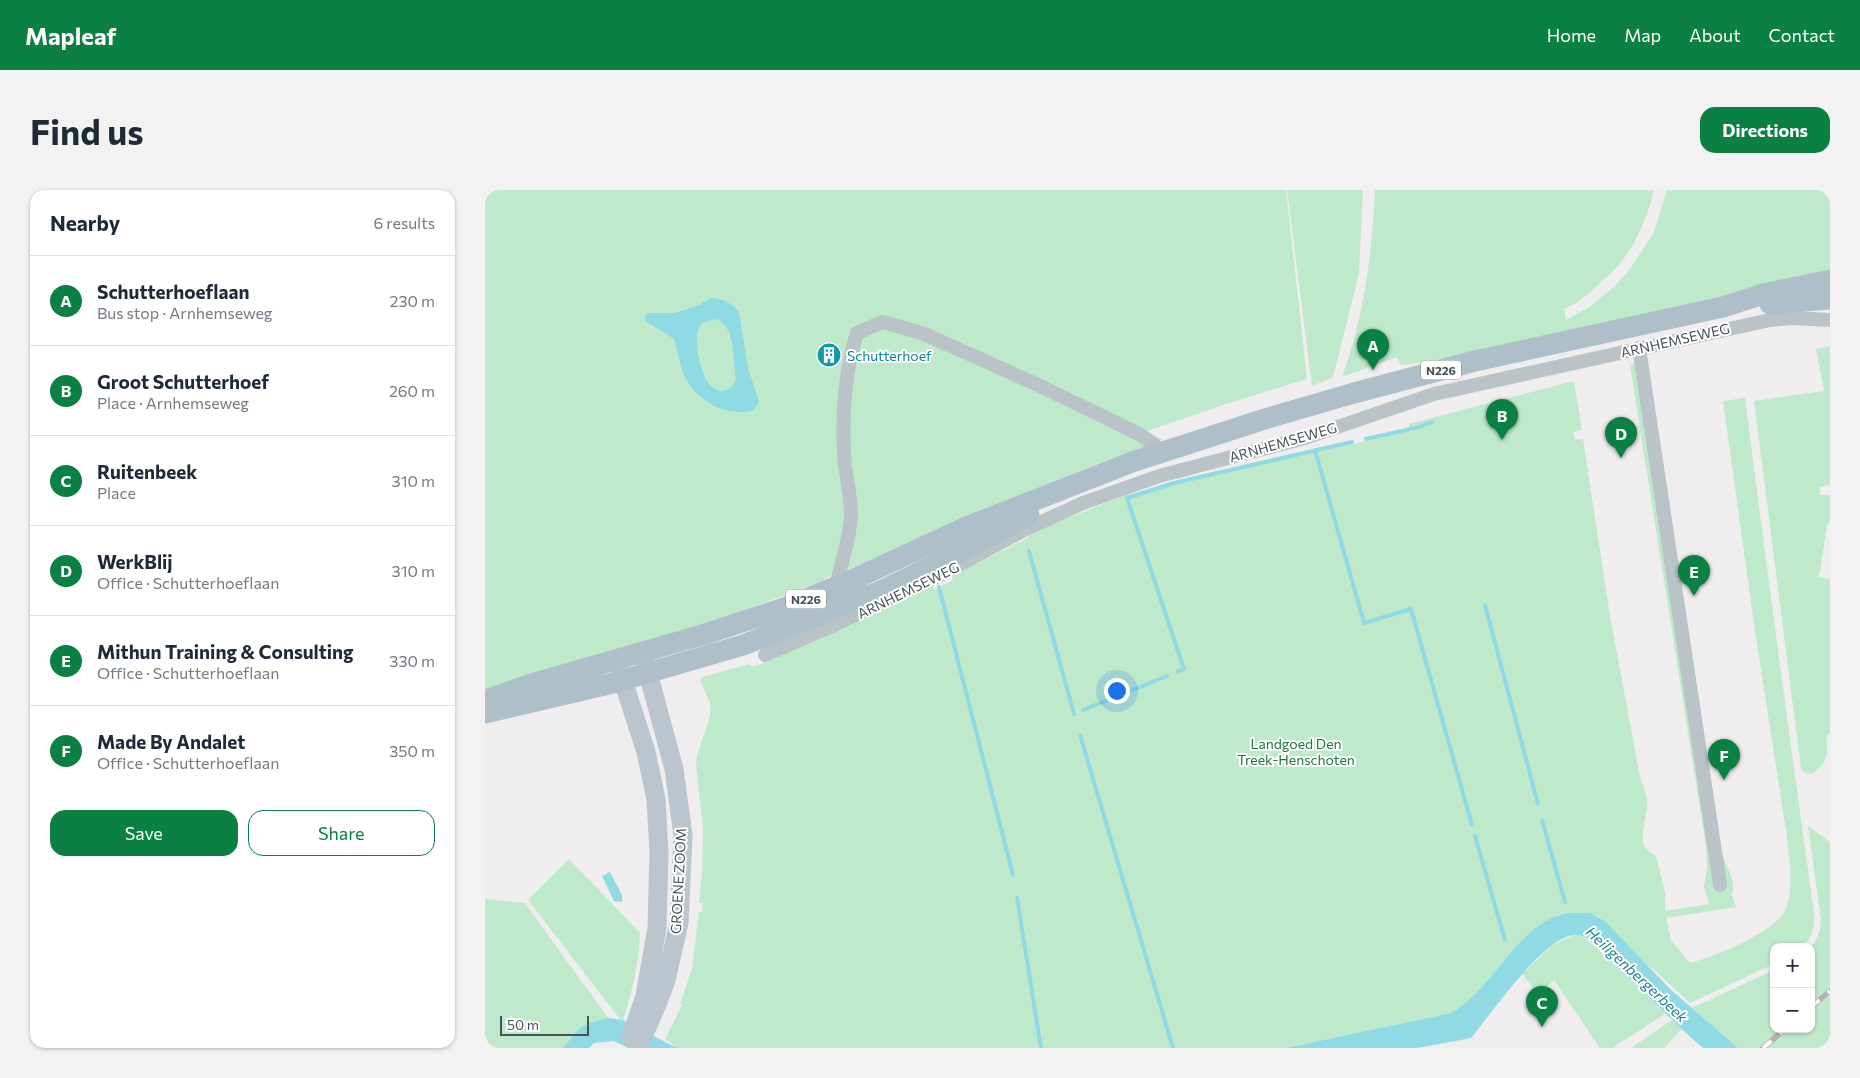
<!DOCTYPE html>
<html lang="en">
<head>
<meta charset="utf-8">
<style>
  body { margin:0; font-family:Commissioner,sans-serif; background:#f2f2f3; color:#1f2937 }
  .controls { position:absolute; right:15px; bottom:15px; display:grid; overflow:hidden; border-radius:10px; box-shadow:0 1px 4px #0004 }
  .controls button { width:45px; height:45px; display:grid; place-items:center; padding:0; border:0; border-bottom:1px solid #e0e1e3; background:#fff; color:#1f2937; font:25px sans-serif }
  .scale { position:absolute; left:15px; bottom:12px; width:89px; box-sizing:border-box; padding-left:5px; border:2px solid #475258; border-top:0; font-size:14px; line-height:18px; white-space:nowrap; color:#475258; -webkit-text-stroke:4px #fff; paint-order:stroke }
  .you { position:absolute; left:631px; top:500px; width:18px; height:18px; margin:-12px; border:4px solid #fff; border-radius:50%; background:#1a73e8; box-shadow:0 0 0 8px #1a73e833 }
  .badge { display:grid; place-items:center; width:32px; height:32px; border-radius:50%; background:#0b8043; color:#fff; font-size:16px; font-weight:700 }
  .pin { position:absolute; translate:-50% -41px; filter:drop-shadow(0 1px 2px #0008) }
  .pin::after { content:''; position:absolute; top:26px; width:18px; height:15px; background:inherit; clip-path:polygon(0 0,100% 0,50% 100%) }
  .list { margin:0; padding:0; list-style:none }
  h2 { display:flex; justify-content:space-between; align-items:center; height:65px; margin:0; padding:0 20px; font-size:21px }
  h2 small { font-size:16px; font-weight:400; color:#747a83 }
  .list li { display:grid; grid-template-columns:32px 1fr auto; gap:15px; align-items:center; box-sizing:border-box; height:90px; padding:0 20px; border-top:1px solid #e0e1e3 }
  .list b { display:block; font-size:19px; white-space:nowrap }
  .list p { margin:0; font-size:16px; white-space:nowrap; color:#747a83 }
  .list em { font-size:16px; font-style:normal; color:#747a83 }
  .actions { display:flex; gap:10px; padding:15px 20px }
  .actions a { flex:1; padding:11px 0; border:1px solid #0b8043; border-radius:15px; text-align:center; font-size:18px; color:#0b8043 }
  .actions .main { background:#0b8043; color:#fff }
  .map { position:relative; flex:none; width:1345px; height:858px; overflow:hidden; border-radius:15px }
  header { display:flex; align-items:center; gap:30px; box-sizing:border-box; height:70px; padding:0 25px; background:#0b8043; color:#fff }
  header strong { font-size:24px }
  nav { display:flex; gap:28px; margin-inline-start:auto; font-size:18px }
  .intro { display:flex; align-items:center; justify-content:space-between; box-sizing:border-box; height:120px; padding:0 30px }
  h1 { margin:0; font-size:35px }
  .button { padding:12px 22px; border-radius:15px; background:#0b8043; color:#fff; font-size:18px; font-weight:700 }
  main { display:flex; gap:30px; padding:0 30px }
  aside { flex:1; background:#fff; border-radius:15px; box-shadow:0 1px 4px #0004 }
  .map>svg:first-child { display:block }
</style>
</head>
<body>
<header>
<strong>Mapleaf</strong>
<nav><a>Home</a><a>Map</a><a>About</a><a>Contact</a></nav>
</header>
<div class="intro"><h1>Find us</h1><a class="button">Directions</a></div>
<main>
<aside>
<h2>Nearby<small>6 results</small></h2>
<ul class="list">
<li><span class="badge">A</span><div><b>Schutterhoeflaan</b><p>Bus stop · Arnhemseweg</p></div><em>230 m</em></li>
<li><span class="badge">B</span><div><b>Groot Schutterhoef</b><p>Place · Arnhemseweg</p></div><em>260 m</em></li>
<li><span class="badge">C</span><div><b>Ruitenbeek</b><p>Place</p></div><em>310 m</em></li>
<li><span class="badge">D</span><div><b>WerkBlij</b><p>Office · Schutterhoeflaan</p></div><em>310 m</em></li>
<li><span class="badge">E</span><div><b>Mithun Training &amp; Consulting</b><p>Office · Schutterhoeflaan</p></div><em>330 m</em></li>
<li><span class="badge">F</span><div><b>Made By Andalet</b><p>Office · Schutterhoeflaan</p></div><em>350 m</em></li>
</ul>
<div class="actions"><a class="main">Save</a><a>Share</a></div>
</aside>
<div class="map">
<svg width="1345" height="858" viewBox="0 0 1345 858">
  <rect width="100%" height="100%" fill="#efeded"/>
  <path fill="#beeacb" d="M 0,0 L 801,0 L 822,189 L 741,214 L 662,241 L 678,250 L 659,255 L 659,258 L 627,268 L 557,296 L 356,383 L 356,381 L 340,388 L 338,391 L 219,435 L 0,507 Z
    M 802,0 L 878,0 L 874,83 L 848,187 L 827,196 Z
    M 890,0 L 1169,0 C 1162,29 1149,61 1127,82 C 1123,87 1117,90 1113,95 C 1102,106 1093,113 1079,119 L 1081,130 L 1106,116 L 1131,95 L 1145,79 L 1169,42 L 1182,0 L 1345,0 L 1345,87 L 976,168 L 916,175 L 912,167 L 857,187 C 879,127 887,64 890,0 Z
    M 1345,156 L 1345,295 L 1335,297 L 1335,305 L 1345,305 L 1345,330 L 1342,336 L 1334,387 L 1345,389 L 1345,543 L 1341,546 C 1344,565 1342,573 1327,584 L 1320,583 L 1316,578 L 1269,211 L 1339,201 L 1331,159 Z
    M 1162,171 L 1237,663 C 1241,678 1252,690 1247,705 L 1251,717 L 1181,728 L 1186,750 L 1205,773 C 1230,766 1294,742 1302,716 C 1309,694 1304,669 1302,647 L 1270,441 L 1238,211 L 1260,208 C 1282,380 1305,551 1329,723 C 1330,737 1328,747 1317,757 L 1289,757 L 1289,774 L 1205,813 L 1166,777 L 1167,780 L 1120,731 L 1113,727 L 1105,723 L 1075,725 L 1053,737 L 1029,759 L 985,812 L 966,823 L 801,858 L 192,858 L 180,849 L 197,815 L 195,814 L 207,779 L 214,722 L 217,722 L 218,713 L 214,713 L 217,684 L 218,639 L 211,576 L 212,565 L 225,526 L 225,513 L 215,490 L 217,487 L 265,474 L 268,477 L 292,468 L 289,462 L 443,384 L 449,400 L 468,390 L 467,386 L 543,348 L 542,344 L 639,306 L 819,262 L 820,265 L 925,241 L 924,234 L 1089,191 L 1097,240 L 1088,242 L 1090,250 L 1098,249 L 1125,426 L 1155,587 C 1158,596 1163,605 1162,614 C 1162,622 1155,648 1159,656 C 1161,661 1167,662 1171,666 L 1180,703 L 1180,721 L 1224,714 L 1219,697 L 1222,677 L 1221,657 L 1145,175 Z
    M 1323,636 L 1345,652 L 1345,858 L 1253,858 L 1207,818 L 1289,780 L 1289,839 L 1326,839 L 1325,757 C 1334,749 1335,741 1336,730 Z
    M 84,669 L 155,743 C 154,773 147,802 138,830 L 135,829 L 43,710 Z
    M 0,709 L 40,713 L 123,828 L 101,834 L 93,840 L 88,849 L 77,858 L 0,858 Z
    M 1089,745 L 1097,746 L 1110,756 L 1180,824 L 1127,858 L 1115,858 L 1069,790 L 1053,804 L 1037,784 L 1068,755 Z
    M 1187,830 L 1197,839 L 1179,858 L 1146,858 Z"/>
  <path fill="#8fdae3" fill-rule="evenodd" d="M 226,108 C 237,108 247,113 254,122 L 263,178 L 274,212 C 270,221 265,222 256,222 C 230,223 204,203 197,179 C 194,169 192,159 189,149 L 161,131 L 160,125 L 162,123 L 190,123 L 214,115 ZM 230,129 C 252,136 247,170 251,189 C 249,194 246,198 241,200 C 217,207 209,155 213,140 C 214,137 216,135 217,133 Z
    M 125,682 L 137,705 L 137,712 L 129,711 L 117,686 Z
    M 1085,723 L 1105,723 L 1120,731 L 1185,799 L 1253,858 L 1218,858 C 1188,832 1161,804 1132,777 C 1122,767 1110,753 1098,746 C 1097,746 1091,745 1090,745 C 1060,745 1005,825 986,848 L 932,858 L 801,858 L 966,823 C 1011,799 1031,731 1085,723 Z
    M 123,828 L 138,830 L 192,858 L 143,858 L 129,851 L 109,853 L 104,858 L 77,858 C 84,852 87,847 93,840 C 100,832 113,831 123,828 Z"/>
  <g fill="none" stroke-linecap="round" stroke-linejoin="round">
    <path stroke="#8fdae3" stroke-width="4" d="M 881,249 L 934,237 L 947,232
      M 830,260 L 879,433 L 926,419 L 987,635
      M 544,361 L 589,524
      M 454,397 L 528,685
      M 1000,415 L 1053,614
      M 693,481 L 699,479 L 642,308 L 689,293 L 867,252
      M 598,520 L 682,486
      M 595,545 L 688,858
      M 1057,630 L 1080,712
      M 990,646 L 1020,750
      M 532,708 L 556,858"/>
    <path stroke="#b9c3c8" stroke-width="14" d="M 1154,158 L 1235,695
      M 351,397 C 356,373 365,349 366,325 C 366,305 360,284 359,264 C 357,224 360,181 372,143 L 397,132 L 437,143 L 551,194 L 654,244 L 679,262
      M 280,465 L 349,435 L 455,385 L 539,340 L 598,313 L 674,286 L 823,247 L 949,204 L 1285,130 L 1308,128 L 1345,130"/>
    <path stroke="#bac5cd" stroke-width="19" d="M 131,469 L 161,562 L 171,609 L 174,663 L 172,738 L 160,806 L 146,847
      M 153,858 L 173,812 L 181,790 L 194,733 L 198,645 L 189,579 L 159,468"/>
    <path stroke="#afbfca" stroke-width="21" d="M 1285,114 L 1345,109
      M 0,510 L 46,494 L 217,445 L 302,417 L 365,391 L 479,338 L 647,272 L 783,228 L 869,203 L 990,171 L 1238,117 L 1278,104 L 1345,90
      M 0,523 L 128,493 L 258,455 L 398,400 L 468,366 L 544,325"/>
    <defs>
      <path id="rail" d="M 1326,817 L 1345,801
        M 1278,858 L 1300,839"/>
    </defs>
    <use href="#rail" stroke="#b0b3b7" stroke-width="5.5"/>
    <use href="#rail" stroke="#fff" stroke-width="4" stroke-dasharray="11" stroke-linecap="butt"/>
  </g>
  <defs>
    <symbol id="building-disc" viewBox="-11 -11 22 22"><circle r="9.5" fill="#0f9aa8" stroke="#fff"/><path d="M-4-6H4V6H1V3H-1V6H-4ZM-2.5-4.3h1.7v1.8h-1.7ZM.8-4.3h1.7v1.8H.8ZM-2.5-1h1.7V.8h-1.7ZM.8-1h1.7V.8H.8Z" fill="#fff"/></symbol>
  </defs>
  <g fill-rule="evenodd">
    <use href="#building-disc" x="330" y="151" width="28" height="28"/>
  </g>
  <g text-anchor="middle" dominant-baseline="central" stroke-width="4" stroke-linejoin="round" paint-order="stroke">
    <g fill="#fff" stroke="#7e868a" stroke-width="1">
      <rect x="936" y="170.5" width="40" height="19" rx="4"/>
      <rect x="301" y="399.5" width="40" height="19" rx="4"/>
    </g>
    <g font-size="12" font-weight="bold" fill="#475258">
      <text x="956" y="180">N226</text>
      <text x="321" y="409">N226</text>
    </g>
    <g font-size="14" fill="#475258" stroke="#fff">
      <text transform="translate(1190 150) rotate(-13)">ARNHEMSEWEG</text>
      <text transform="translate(798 252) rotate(-16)">ARNHEMSEWEG</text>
      <text transform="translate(423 400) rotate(-26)">ARNHEMSEWEG</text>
      <text transform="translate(193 691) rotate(-87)">GROENE ZOOM</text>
    </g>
    <g font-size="14" fill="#0d838f" stroke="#fff" text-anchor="start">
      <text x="362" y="165">Schutterhoef</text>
    </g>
    <g font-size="14" fill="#1e7340" stroke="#fff">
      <text x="811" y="553">Landgoed Den<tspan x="811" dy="16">Treek-Henschoten</tspan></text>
    </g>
    <g font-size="15" font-style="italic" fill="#177f8c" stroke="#fff">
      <text transform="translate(1152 784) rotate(43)">Heiligenbergerbeek</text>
    </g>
  </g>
</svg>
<div class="controls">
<button>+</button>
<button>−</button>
</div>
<div class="scale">50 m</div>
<div class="you"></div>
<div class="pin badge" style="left:888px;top:180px">A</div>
<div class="pin badge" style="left:1017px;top:250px">B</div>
<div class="pin badge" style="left:1057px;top:837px">C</div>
<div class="pin badge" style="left:1136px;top:268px">D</div>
<div class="pin badge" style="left:1209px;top:406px">E</div>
<div class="pin badge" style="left:1239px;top:590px">F</div>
</div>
</main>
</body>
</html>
